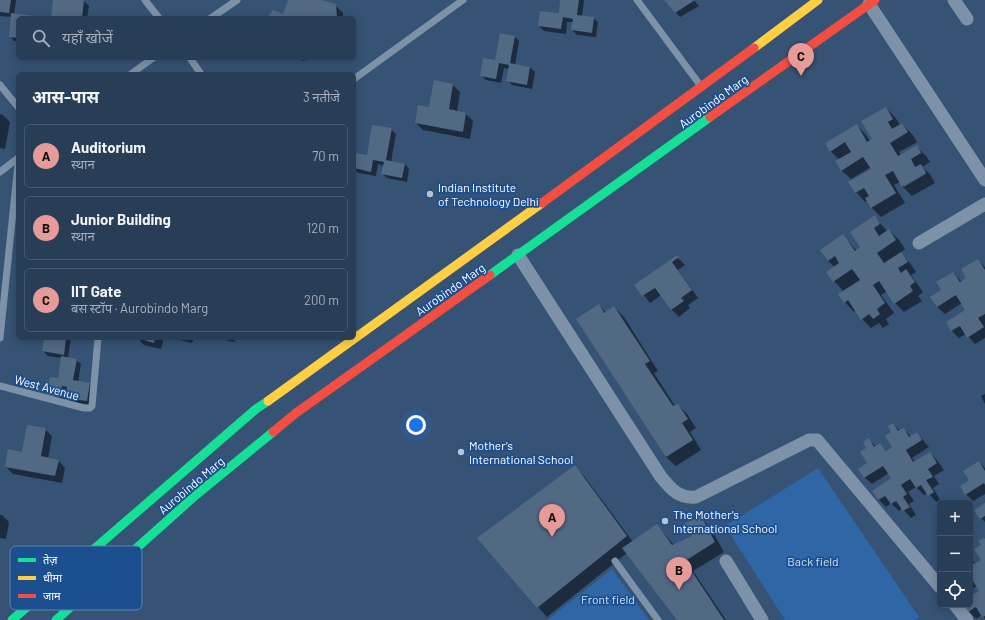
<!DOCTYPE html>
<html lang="hi">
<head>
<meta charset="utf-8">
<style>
  body { margin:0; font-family:Barlow,"Noto Sans Devanagari",sans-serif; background:#344961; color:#f1f3f6 }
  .controls { position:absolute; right:12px; bottom:12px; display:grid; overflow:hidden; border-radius:6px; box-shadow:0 2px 10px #0003 }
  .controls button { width:36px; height:36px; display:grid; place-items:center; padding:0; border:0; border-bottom:1px solid #44576d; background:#283e57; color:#f1f3f6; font:20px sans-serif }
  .you { position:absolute; left:416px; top:425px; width:14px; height:14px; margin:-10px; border:3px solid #fff; border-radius:50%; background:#1a73e8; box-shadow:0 0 0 6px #1a73e833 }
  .badge { display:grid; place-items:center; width:26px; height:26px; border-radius:50%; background:#e69b98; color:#111; font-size:13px; font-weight:700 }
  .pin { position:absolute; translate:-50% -33px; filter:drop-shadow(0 1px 2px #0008) }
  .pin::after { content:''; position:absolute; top:21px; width:14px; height:12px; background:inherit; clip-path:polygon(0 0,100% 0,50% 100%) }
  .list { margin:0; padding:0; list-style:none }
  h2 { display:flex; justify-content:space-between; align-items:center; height:52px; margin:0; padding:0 16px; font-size:17px }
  h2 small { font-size:13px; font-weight:400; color:#a5aeba }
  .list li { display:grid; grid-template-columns:26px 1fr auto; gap:12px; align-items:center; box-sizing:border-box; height:64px; margin:0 8px 8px; padding:0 8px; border:1px solid #44576d; border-radius:6px }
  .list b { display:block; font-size:15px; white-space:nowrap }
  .list p { margin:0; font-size:13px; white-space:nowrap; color:#a5aeba }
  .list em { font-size:13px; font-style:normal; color:#a5aeba }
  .icon { flex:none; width:22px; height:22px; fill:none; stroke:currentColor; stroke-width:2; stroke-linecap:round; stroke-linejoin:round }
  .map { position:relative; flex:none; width:985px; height:620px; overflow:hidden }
  .search { position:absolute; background:#283e57; box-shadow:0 2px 10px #0003; left:16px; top:16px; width:340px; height:44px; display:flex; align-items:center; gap:10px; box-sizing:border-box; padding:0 14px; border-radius:6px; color:#a5aeba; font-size:15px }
  .panel { position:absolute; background:#283e57; box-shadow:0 2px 10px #0003; left:16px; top:72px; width:340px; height:268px; border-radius:6px }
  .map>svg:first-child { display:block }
</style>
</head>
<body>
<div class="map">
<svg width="985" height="620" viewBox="0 0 985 620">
  <rect width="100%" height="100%" fill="#365274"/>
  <path fill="#2f66a5" d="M 818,468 L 919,617 L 915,620 L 785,620 L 725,526 Z
    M 612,569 L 649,620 L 547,620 Z"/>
  <path fill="#0007" fill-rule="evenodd" d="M 0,0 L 16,0 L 14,15 L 42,18 L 18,18 L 18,41 L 14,41 L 10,36 L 12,17 L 0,16 Z
    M 54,0 L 84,1 L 89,6 L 87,18 L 52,18 Z
    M 289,0 L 323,0 L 325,2 L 335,5 L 343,13 L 343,18 L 269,18 L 283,15 Z
    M 561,0 L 584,0 L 582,16 L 593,18 L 598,22 L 596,37 L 577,35 L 572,30 L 573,22 L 567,22 L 566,34 L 544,31 L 539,26 L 560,15 Z
    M 665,0 L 694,0 L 699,6 L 680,17 Z
    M 515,37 L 519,41 L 515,65 L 530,67 L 535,72 L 532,89 L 512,85 L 508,80 L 510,69 L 504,68 L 501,83 L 486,80 L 481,75 L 496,61 Z
    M 299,58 L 317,58 L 302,61 Z
    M 435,81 L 453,85 L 460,92 L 457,112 L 466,114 L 473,121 L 470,139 L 423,130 L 416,123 L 430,108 Z
    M 886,108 L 895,117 L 900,125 L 902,124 L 912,134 L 917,142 L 899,152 L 901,155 L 916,146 L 926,156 L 930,162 L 922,167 L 930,174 L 935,183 L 912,196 L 903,187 L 900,182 L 894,185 L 905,203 L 881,217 L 872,208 L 868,200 L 865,202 L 856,192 L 872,169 L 871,167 L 851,179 L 841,170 L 840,160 L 830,151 L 857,125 L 866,135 L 870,141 L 873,139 ZM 925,173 L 926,174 L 904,187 L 904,185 Z
    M 0,114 L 3,115 L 10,122 L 5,149 L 0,148 Z
    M 391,129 L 396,134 L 391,162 L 405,164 L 409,169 L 407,182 L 387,178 L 383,174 L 384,166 L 378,164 L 376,176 L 358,173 L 354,169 L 356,154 L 368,156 Z
    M 874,217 L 888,232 L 889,230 L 899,240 L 905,249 L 900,253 L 910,263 L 916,272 L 911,275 L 923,292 L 918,296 L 922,301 L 904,312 L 895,303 L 887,291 L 881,295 L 894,313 L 886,319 L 889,324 L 883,328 L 879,323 L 871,328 L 862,319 L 856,310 L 854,312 L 845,302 L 844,292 L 834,281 L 835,267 L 828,261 L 843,236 L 857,251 L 862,248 Z
    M 676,256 L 685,265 L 678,270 L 698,298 L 688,305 L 690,308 L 679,317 L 671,309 L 661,295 L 650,303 L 636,285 Z
    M 978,260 L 985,267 L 985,338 L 975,344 L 966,334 L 959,338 L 952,331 L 947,322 L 967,310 L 962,303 L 945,314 L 937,307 L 943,290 L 953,273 L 962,282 L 968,279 Z
    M 599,305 L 606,313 L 614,307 L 624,317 L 658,371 L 654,373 L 675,406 L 678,405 L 687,414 L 696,428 L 690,432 L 701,450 L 676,466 L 666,457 Z
    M 45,338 L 71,338 L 68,358 L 76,360 L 81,364 L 78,382 L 90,384 L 95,388 L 92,405 L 71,402 L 65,396 L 64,401 L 52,399 L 48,395 L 58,379 L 62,358 L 48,356 L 43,351 Z
    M 137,338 L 164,338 L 161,349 L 144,345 Z
    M 171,338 L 194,338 L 192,343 Z
    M 213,338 L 235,338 L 235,342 Z
    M 985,394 L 985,404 L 981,396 Z
    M 893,424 L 900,431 L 904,429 L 911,437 L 917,433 L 929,447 L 912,458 L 915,462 L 930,453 L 937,460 L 944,470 L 934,476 L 939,484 L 933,488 L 940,500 L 936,502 L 928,493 L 924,495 L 916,487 L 908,492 L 914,501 L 909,504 L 916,515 L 911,518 L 902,508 L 899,511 L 891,503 L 886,507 L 879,500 L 873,491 L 892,479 L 889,473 L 872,484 L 864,477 L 868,463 L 869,440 L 876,447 L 880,444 L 887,451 L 893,448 Z
    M 45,429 L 52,436 L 48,459 L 58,460 L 65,468 L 62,483 L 13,474 L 6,467 L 23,453 Z
    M 979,462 L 985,468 L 985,494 L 973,501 L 966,494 Z
    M 575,467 L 584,476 L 633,542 L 657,526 L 674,545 L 694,536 L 701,518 L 710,527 L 724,552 L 693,571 L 726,620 L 678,620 L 627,553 L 547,617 L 538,607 Z
    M 985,504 L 985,522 L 981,518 Z
    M 0,515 L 2,515 L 9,522 L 6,539 L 0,538 Z
    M 985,540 L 985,619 L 982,615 L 976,619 L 969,611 L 965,605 L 970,605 L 970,598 L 980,591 L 977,586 L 970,590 L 970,558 L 976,564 L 982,560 L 982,546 Z"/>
  <path fill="#526984" d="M 0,0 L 11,0 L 9,13 L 0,12 Z
    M 53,0 L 84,0 L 82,18 L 51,18 Z
    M 288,0 L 322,0 L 336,4 L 337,18 L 267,18 L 273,10 L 283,14 Z
    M 560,0 L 579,0 L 577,15 L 594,17 L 592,33 L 571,30 L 573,19 L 563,17 L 561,29 L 538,26 L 540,11 L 559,13 Z
    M 664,0 L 695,0 L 675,13 Z
    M 11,13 L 42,17 L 42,18 L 18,18 L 18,38 L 9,37 Z
    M 500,33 L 515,36 L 510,63 L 530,67 L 527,85 L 506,81 L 509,65 L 499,63 L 496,79 L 480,76 L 483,58 L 495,60 Z
    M 434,80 L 453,84 L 449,109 L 466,113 L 463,132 L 415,123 L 418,105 L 429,107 Z
    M 886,107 L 893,119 L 888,122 L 892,129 L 902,123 L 908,132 L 890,143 L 898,156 L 917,145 L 921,153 L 911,159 L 915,167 L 921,164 L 926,173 L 902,187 L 893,171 L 885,175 L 896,193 L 871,208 L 865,198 L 869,196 L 864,188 L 855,193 L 848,182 L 871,169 L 863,157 L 841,171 L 835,161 L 851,152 L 845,142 L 830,152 L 825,143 L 857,124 L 867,142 L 872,139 L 861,121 Z
    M 372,125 L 392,128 L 386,160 L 405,164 L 402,178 L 381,174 L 384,162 L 373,160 L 371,172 L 354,168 L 355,153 L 367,155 Z
    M 875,215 L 880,224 L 874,228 L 879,236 L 889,229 L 896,240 L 877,253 L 884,263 L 901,252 L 908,262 L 898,268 L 901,273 L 906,269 L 915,282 L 910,286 L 913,291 L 894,304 L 879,281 L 873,285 L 885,303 L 877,309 L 880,314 L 873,319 L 869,314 L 861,320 L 848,300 L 844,303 L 838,294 L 860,280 L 852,269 L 833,282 L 826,272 L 839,263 L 835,256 L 828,261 L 820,250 L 843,234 L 855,251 L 860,247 L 850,232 Z
    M 677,255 L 679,257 L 672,262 L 692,290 L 681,298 L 684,301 L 671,310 L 655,288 L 642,296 L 634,285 Z
    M 978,259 L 985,270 L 985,314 L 978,318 L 984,327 L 967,338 L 960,326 L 951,331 L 946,322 L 965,310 L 956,295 L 937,307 L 930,297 L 941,290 L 936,282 L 953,272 L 960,282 L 966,278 L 961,269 Z
    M 599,304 L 604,313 L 614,306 L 650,361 L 645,364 L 673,406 L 678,404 L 688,419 L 682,423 L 693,440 L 666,457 L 576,319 Z
    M 44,338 L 66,338 L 64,355 L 42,351 Z
    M 137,338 L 155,338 L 154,343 Z
    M 61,356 L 77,359 L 73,380 L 90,383 L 87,401 L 65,398 L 67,387 L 62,386 L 60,397 L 47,395 L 50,377 L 58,378 Z
    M 893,423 L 898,431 L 904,428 L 909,437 L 917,432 L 922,440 L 906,450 L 913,462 L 930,452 L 937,463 L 928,469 L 933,477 L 926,480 L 934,492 L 928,496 L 921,485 L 916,488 L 910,479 L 901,485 L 907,494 L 903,497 L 910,507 L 903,511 L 896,501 L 891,504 L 885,496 L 878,500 L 872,491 L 891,478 L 883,466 L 864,478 L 858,469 L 867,463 L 860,452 L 866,448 L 863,442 L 869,438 L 874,447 L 880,443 L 886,451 L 892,447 L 885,436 L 891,432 L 888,426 Z
    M 27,425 L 46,428 L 41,456 L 59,460 L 55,476 L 5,467 L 8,449 L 22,452 Z
    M 979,461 L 985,471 L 985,485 L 984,483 L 965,495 L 960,486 L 969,480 L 963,471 Z
    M 575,465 L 627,536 L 537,608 L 477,538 Z
    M 985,503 L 985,516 L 980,519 L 974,510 Z
    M 701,516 L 715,542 L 685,561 L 724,620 L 677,620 L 622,548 L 657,524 L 672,545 L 692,536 L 684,524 Z
    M 984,538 L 985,539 L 985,616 L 982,617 L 976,607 L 968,612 L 964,605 L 970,605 L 970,596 L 979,591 L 971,578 L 970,578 L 970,558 L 974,564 L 981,560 L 974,549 L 981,545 L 978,541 Z"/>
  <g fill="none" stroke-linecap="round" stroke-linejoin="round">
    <path stroke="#7d92a8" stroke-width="7" d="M 145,0 L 159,18
      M 637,0 L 700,85
      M 211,18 L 237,0
      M 190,58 L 201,74
      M 131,74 L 153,58
      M 354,79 L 463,0
      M 0,85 L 18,107
      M 0,172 L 18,158
      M 0,338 L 18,164
      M 0,386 L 84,408 L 90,408 L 92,406 L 98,338
      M 615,561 L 658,620"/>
    <path stroke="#7d92a8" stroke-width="13" d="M 954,0 L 967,19
      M 869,4 L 985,180
      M 919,243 L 985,204
      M 518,255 L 661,477 C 671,489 679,499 696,497 L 809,440 L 817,440 L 940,587
      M 726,561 L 762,620
      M 955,605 L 967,620"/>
    <path stroke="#16e098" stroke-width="9" d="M 490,275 L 710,117
      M 12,620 L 256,409 L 268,401
      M 56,620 L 196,495 L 273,432"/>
    <path stroke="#ffcf43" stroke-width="9" d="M 754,48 L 818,0
      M 268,401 L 542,203"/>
    <path stroke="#f24e42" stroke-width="9" d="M 710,117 L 875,0
      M 542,203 L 754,48
      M 273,432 L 296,413 L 490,275"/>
  </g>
  <g fill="#b9c2ce" stroke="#1b4f8f" stroke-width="1.5">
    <circle cx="430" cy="194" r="4"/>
    <circle cx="461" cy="452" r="4"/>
    <circle cx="665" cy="521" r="4"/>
  </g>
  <g text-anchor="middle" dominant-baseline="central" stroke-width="3.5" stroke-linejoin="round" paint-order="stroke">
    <g font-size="12" fill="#fff" stroke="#1b4f8f">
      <text transform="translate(713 101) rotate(-36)">Aurobindo Marg</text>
      <text transform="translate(450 289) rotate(-35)">Aurobindo Marg</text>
      <text transform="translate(47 387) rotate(15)">West Avenue</text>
      <text transform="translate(191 485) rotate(-40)">Aurobindo Marg</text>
    </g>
    <g font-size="12" fill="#fff" stroke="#1b4f8f" text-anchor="start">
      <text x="438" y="187">Indian Institute<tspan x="438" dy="14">of Technology Delhi</tspan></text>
      <text x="469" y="445">Mother's<tspan x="469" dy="14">International School</tspan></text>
      <text x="673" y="514">The Mother's<tspan x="673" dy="14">International School</tspan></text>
    </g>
    <g font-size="12" fill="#cfe3fa" stroke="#1b4f8f">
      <text x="813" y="561">Back field</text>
      <text x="608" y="599">Front field</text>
    </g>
  </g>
  <rect x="10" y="546" width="132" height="64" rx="6" fill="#1b4f8f" stroke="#5f84b1" stroke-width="1"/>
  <rect x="18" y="558" width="18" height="4" fill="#16e098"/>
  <rect x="18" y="576" width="18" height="4" fill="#ffcf43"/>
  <rect x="18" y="594" width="18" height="4" fill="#f24e42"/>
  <g font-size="11" fill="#fff">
    <text x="43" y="564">तेज़</text>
    <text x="43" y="582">धीमा</text>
    <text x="43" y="600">जाम</text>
  </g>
</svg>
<div class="controls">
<button>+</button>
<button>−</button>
<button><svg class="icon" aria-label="locate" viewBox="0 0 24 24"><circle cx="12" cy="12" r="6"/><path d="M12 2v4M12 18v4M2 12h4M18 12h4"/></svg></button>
</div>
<div class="you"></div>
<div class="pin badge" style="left:552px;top:537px">A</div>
<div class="pin badge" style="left:679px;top:590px">B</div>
<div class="pin badge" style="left:801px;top:76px">C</div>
<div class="search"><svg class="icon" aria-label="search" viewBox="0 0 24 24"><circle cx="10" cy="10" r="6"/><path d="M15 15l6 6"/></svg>यहाँ खोजें</div>
<section class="panel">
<h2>आस-पास<small>3 नतीजे</small></h2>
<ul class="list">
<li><span class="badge">A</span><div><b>Auditorium</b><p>स्थान</p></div><em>70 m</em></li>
<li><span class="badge">B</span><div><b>Junior Building</b><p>स्थान</p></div><em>120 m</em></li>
<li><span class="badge">C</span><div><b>IIT Gate</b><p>बस स्टॉप · Aurobindo Marg</p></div><em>200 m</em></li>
</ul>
</section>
</div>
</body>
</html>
